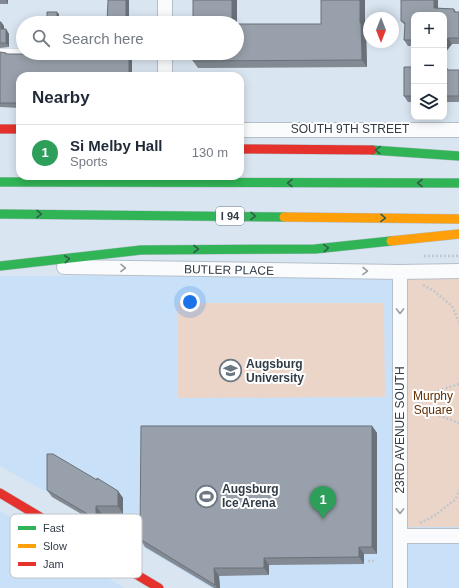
<!DOCTYPE html>
<html lang="en">
<head>
<meta charset="utf-8">
<style>
  body { margin:0; font-family:Helvetica,sans-serif; background:#f6f6f7; color:#1f2937 }
  .controls { position:absolute; right:12px; top:12px; display:grid; overflow:hidden; border-radius:8px; box-shadow:0 2px 10px #0003 }
  .controls button { width:36px; height:36px; display:grid; place-items:center; padding:0; border:0; border-bottom:1px solid #e0e1e3; background:#fff; color:#1f2937; font:20px sans-serif }
  .compass { position:absolute; left:363px; top:12px; width:36px; height:36px; border-radius:50%; background:#fff; box-shadow:0 2px 10px #0003; rotate:180deg }
  .you { position:absolute; left:190px; top:302px; width:14px; height:14px; margin:-10px; border:3px solid #fff; border-radius:50%; background:#1a73e8; box-shadow:0 0 0 6px #1a73e833 }
  .badge { display:grid; place-items:center; width:26px; height:26px; border-radius:50%; background:#6c7782; color:#fff; font-size:13px; font-weight:700 }
  .pin { position:absolute; translate:-50% -33px; filter:drop-shadow(0 1px 2px #0008) }
  .pin::after { content:''; position:absolute; top:21px; width:14px; height:12px; background:inherit; clip-path:polygon(0 0,100% 0,50% 100%) }
  .list { margin:0; padding:0; list-style:none }
  h2 { display:flex; justify-content:space-between; align-items:center; height:52px; margin:0; padding:0 16px; font-size:17px }
  h2 small { font-size:13px; font-weight:400; color:#747a83 }
  .list li { display:grid; grid-template-columns:26px 1fr auto; gap:12px; align-items:center; box-sizing:border-box; height:56px; padding:0 16px; border-top:1px solid #e0e1e3 }
  .list b { display:block; font-size:15px; white-space:nowrap }
  .list p { margin:0; font-size:13px; white-space:nowrap; color:#747a83 }
  .list em { font-size:13px; font-style:normal; color:#747a83 }
  .icon { flex:none; width:22px; height:22px; fill:none; stroke:currentColor; stroke-width:2; stroke-linecap:round; stroke-linejoin:round }
  .map { position:relative; flex:none; width:459px; height:588px; overflow:hidden }
  .search { position:absolute; background:#fff; box-shadow:0 2px 10px #0003; left:16px; top:16px; width:228px; height:44px; display:flex; align-items:center; gap:10px; box-sizing:border-box; padding:0 14px; border-radius:22px; color:#747a83; font-size:15px }
  .panel { position:absolute; background:#fff; box-shadow:0 2px 10px #0003; left:16px; top:72px; width:228px; height:108px; border-radius:12px }
  .map>svg:first-child { display:block }
</style>
</head>
<body>
<div class="map">
<svg width="459" height="588" viewBox="0 0 459 588">
  <rect width="100%" height="100%" fill="#d9e5f1"/>
  <path fill="#c8e0f8" d="M 0,276 L 459,277 L 459,588 L 211,588 L 120,533 L 0,466 Z
    M 0,511 L 124,588 L 0,588 Z"/>
  <path fill="#ebd4c8" d="M 408,278 L 459,278 L 459,527 L 407,527 Z
    M 178,303 L 384,303 L 385,397 L 178,398 Z"/>
  <g fill="none" stroke-linecap="round" stroke-linejoin="round">
    <defs>
      <path id="lane" d="M 0,52 L 23,52"/>
      <path id="street" d="M 165,0 L 165,23
        M 165,76 L 165,53
        M 240,130 L 459,130
        M 64,267 L 400,272 L 459,271
        M 400,536 L 459,536
        M 400,588 L 400,272"/>
      <path id="fast" d="M 372,150 L 459,156
        M 0,182 L 459,183
        M 0,214 L 284,217
        M 0,266 L 141,250 L 315,249 L 391,241"/>
      <path id="slow" d="M 284,217 L 459,219
        M 391,241 L 459,234"/>
      <path id="jam" d="M 0,129 L 20,129
        M 240,149 L 372,150
        M 0,493 L 159,588"/>
    </defs>
    <use href="#lane" stroke="#b5bfc9" stroke-width="8"/>
    <use href="#street" stroke="#b5bfc9" stroke-width="16"/>
    <use href="#fast" stroke="#b5bfc9" stroke-width="10"/>
    <use href="#slow" stroke="#b5bfc9" stroke-width="10"/>
    <use href="#jam" stroke="#b5bfc9" stroke-width="10"/>
    <path stroke="#c1c7ca" stroke-width="2.5" stroke-dasharray="2 2" stroke-linecap="butt" d="M 424,256 L 459,256
      M 423,285 L 434,291 L 452,306 L 459,322
      M 459,384 L 431,393 L 417,403 L 430,412 L 459,423
      M 420,523 L 434,516 L 456,499 L 459,490
      M 368,561 L 376,561"/>
    <use href="#lane" stroke="#f9fbfd" stroke-width="7"/>
    <use href="#street" stroke="#f9fbfd" stroke-width="14"/>
    <use href="#fast" stroke="#30b455" stroke-width="9"/>
    <use href="#slow" stroke="#ff9f0a" stroke-width="9"/>
    <use href="#jam" stroke="#e5322d" stroke-width="9"/>
  </g>
  <path fill="#838a93" d="M 0,0 L 8,0 L 8,4 L 0,4 Z
    M 438,0 L 438,8 L 454,9 L 456,12 L 459,12 L 459,44 L 452,44 L 444,54 L 444,15 L 414,15 L 414,46 L 408,46 L 404,40 L 405,25 L 401,21 Z
    M 0,22 L 1,22 L 4,26 L 4,29 L 6,29 L 9,34 L 9,47 L 0,48 Z
    M 365,29 L 366,31 L 367,67 L 198,68 L 193,61 Z
    M 0,52 L 6,53 L 7,54 L 100,54 L 132,53 L 132,76 L 20,76 L 20,108 L 0,107 Z
    M 444,64 L 448,70 L 459,70 L 459,102 L 444,102 Z
    M 414,67 L 414,102 L 408,102 L 404,96 Z
    M 372,426 L 377,433 L 377,554 L 364,554 L 364,564 L 269,565 L 269,575 L 219,576 L 220,588 L 214,588 L 145,547 L 140,539 Z
    M 97,480 L 118,491 L 123,498 L 123,514 L 102,514 L 102,526 L 52,497 L 47,490 Z"/>
  <path fill="#6a7178" d="M 6,0 L 8,0 L 8,4 Z
    M 126,0 L 129,0 L 129,23 L 126,23 Z
    M 232,0 L 237,0 L 237,23 L 232,23 Z
    M 360,0 L 365,0 L 365,29 L 366,31 L 367,67 L 362,60 L 360,23 Z
    M 434,0 L 438,0 L 438,14 L 434,8 Z
    M 57,12 L 59,14 L 59,23 L 57,23 Z
    M 1,22 L 4,26 L 4,34 L 1,29 Z
    M 6,29 L 9,34 L 9,47 L 6,43 Z
    M 448,38 L 452,44 L 444,54 L 444,43 Z
    M 129,53 L 132,53 L 132,76 L 129,76 Z
    M 372,426 L 377,433 L 377,554 L 372,547 Z
    M 118,491 L 123,498 L 123,514 L 118,506 Z
    M 96,506 L 102,514 L 102,526 L 96,519 Z
    M 359,547 L 364,554 L 364,564 L 359,557 Z
    M 264,558 L 269,565 L 269,575 L 264,568 Z
    M 214,568 L 219,576 L 220,588 L 217,588 L 215,585 Z"/>
  <path fill="#98a1ab" stroke="#6a7178" d="M 108,0 L 126,0 L 126,23 L 107,23 Z
    M 193,0 L 232,0 L 232,23 L 193,23 Z
    M 321,0 L 360,0 L 360,23 L 361,23 L 362,60 L 193,61 L 193,53 L 237,53 L 237,24 L 321,24 Z
    M 401,0 L 434,0 L 434,8 L 454,9 L 454,12 L 459,12 L 459,38 L 448,38 L 444,43 L 444,15 L 414,15 L 414,40 L 404,40 L 405,23 L 401,21 Z
    M 47,12 L 57,12 L 57,23 L 47,23 Z
    M 0,22 L 1,22 L 1,29 L 6,29 L 6,43 L 0,43 Z
    M 0,52 L 6,53 L 6,54 L 100,54 L 100,53 L 129,53 L 129,76 L 20,76 L 20,103 L 0,103 Z
    M 444,64 L 448,70 L 459,70 L 459,96 L 444,96 Z
    M 404,67 L 414,67 L 414,96 L 404,96 Z
    M 141,426 L 372,426 L 372,547 L 359,547 L 359,557 L 264,558 L 264,568 L 214,568 L 215,585 L 140,539 Z
    M 47,454 L 53,454 L 97,480 L 97,478 L 118,491 L 118,506 L 96,506 L 96,519 L 47,490 Z"/>
  <defs><path id="oneway-chevron" d="M-2-3.5L2.5 0L-2 3.5" fill="none" stroke-width="1.6" stroke-linecap="round" stroke-linejoin="round"/></defs>
  <g stroke="#31604b">
    <use href="#oneway-chevron" transform="translate(378 150) rotate(-177)"/>
    <use href="#oneway-chevron" transform="translate(290 183) rotate(-180)"/>
    <use href="#oneway-chevron" transform="translate(420 183) rotate(-180)"/>
    <use href="#oneway-chevron" transform="translate(39 214) rotate(1)"/>
    <use href="#oneway-chevron" transform="translate(253 216) rotate(1)"/>
    <use href="#oneway-chevron" transform="translate(383 218) rotate(1)"/>
    <use href="#oneway-chevron" transform="translate(326 248) rotate(-4)"/>
    <use href="#oneway-chevron" transform="translate(196 249)"/>
    <use href="#oneway-chevron" transform="translate(67 259) rotate(-6)"/>
  </g>
  <g stroke="#959ca2">
    <use href="#oneway-chevron" transform="translate(123 268) rotate(1)"/>
    <use href="#oneway-chevron" transform="translate(365 271) rotate(1)"/>
    <use href="#oneway-chevron" transform="translate(400 311) rotate(90)"/>
    <use href="#oneway-chevron" transform="translate(400 511) rotate(90)"/>
  </g>
  <defs>
    <symbol id="university-ring" viewBox="-11 -11 22 22"><circle r="9.5" fill="#fff" stroke="#6c7782" stroke-width="1.5"/><path d="M0-5L7-2L0 1L-7-2ZM-4 1L0 2.5L4 1V4Q0 6-4 4Z" fill="#6c7782"/></symbol>
    <symbol id="stadium-ring" viewBox="-11 -11 22 22"><circle r="9.5" fill="#fff" stroke="#6c7782" stroke-width="1.5"/><path d="M0-5a6.5 5 0 1 0 0 10a6.5 5 0 1 0 0-10ZM-3.5-1.8h7v3.6h-7Z" fill="#6c7782"/></symbol>
  </defs>
  <g fill-rule="evenodd">
    <use href="#university-ring" x="218" y="358" width="25" height="25"/>
    <use href="#stadium-ring" x="194" y="484" width="25" height="25"/>
  </g>
  <g text-anchor="middle" dominant-baseline="central" stroke-width="4" stroke-linejoin="round" paint-order="stroke">
    <rect fill="#fff" stroke="#6f767e" stroke-width="1" x="216" y="207" width="28" height="18" rx="3"/>
    <g font-size="11" font-weight="bold" fill="#313c47">
      <text x="230" y="216">I 94</text>
    </g>
    <g font-size="12" fill="#313c47" stroke="#fff">
      <text x="350" y="129">SOUTH 9TH STREET</text>
      <text transform="translate(229 270) rotate(1)">BUTLER PLACE</text>
      <text transform="translate(400 430) rotate(-90)">23RD AVENUE SOUTH</text>
    </g>
    <g font-size="12" font-weight="bold" fill="#313c47" stroke="#fff" text-anchor="start">
      <text x="246" y="364">Augsburg<tspan x="246" dy="14">University</tspan></text>
      <text x="222" y="489">Augsburg<tspan x="222" dy="14">Ice Arena</tspan></text>
    </g>
    <g font-size="12" fill="#612b00" stroke="#fff">
      <text x="433" y="396">Murphy<tspan x="433" dy="14">Square</tspan></text>
    </g>
  </g>
  <rect x="10" y="514" width="132" height="64" rx="6" fill="#fff" stroke="#c1c4c8" stroke-width="1"/>
  <rect x="18" y="526" width="18" height="4" fill="#30b455"/>
  <rect x="18" y="544" width="18" height="4" fill="#ff9f0a"/>
  <rect x="18" y="562" width="18" height="4" fill="#e5322d"/>
  <g font-size="11" fill="#313c47">
    <text x="43" y="532">Fast</text>
    <text x="43" y="550">Slow</text>
    <text x="43" y="568">Jam</text>
  </g>
</svg>
<div class="controls">
<button>+</button>
<button>−</button>
<button><svg class="icon" aria-label="layers" viewBox="0 0 24 24"><path d="M12 4l9 5-9 5-9-5zM3 14l9 5 9-5"/></svg></button>
</div>
<svg class="compass" viewBox="-18 -18 36 36"><path d="M0-13l5 13h-10z" fill="#e53935"/><path d="M0 13l5-13h-10z" fill="#747a83"/></svg>
<div class="you"></div>
<div class="pin badge" style="left:323px;top:519px;background:#2e9e5b">1</div>
<div class="search"><svg class="icon" aria-label="search" viewBox="0 0 24 24"><circle cx="10" cy="10" r="6"/><path d="M15 15l6 6"/></svg>Search here</div>
<section class="panel">
<h2>Nearby<small></small></h2>
<ul class="list">
<li><span class="badge" style="background:#2e9e5b">1</span><div><b>Si Melby Hall</b><p>Sports</p></div><em>130 m</em></li>
</ul>
</section>
</div>
</body>
</html>
